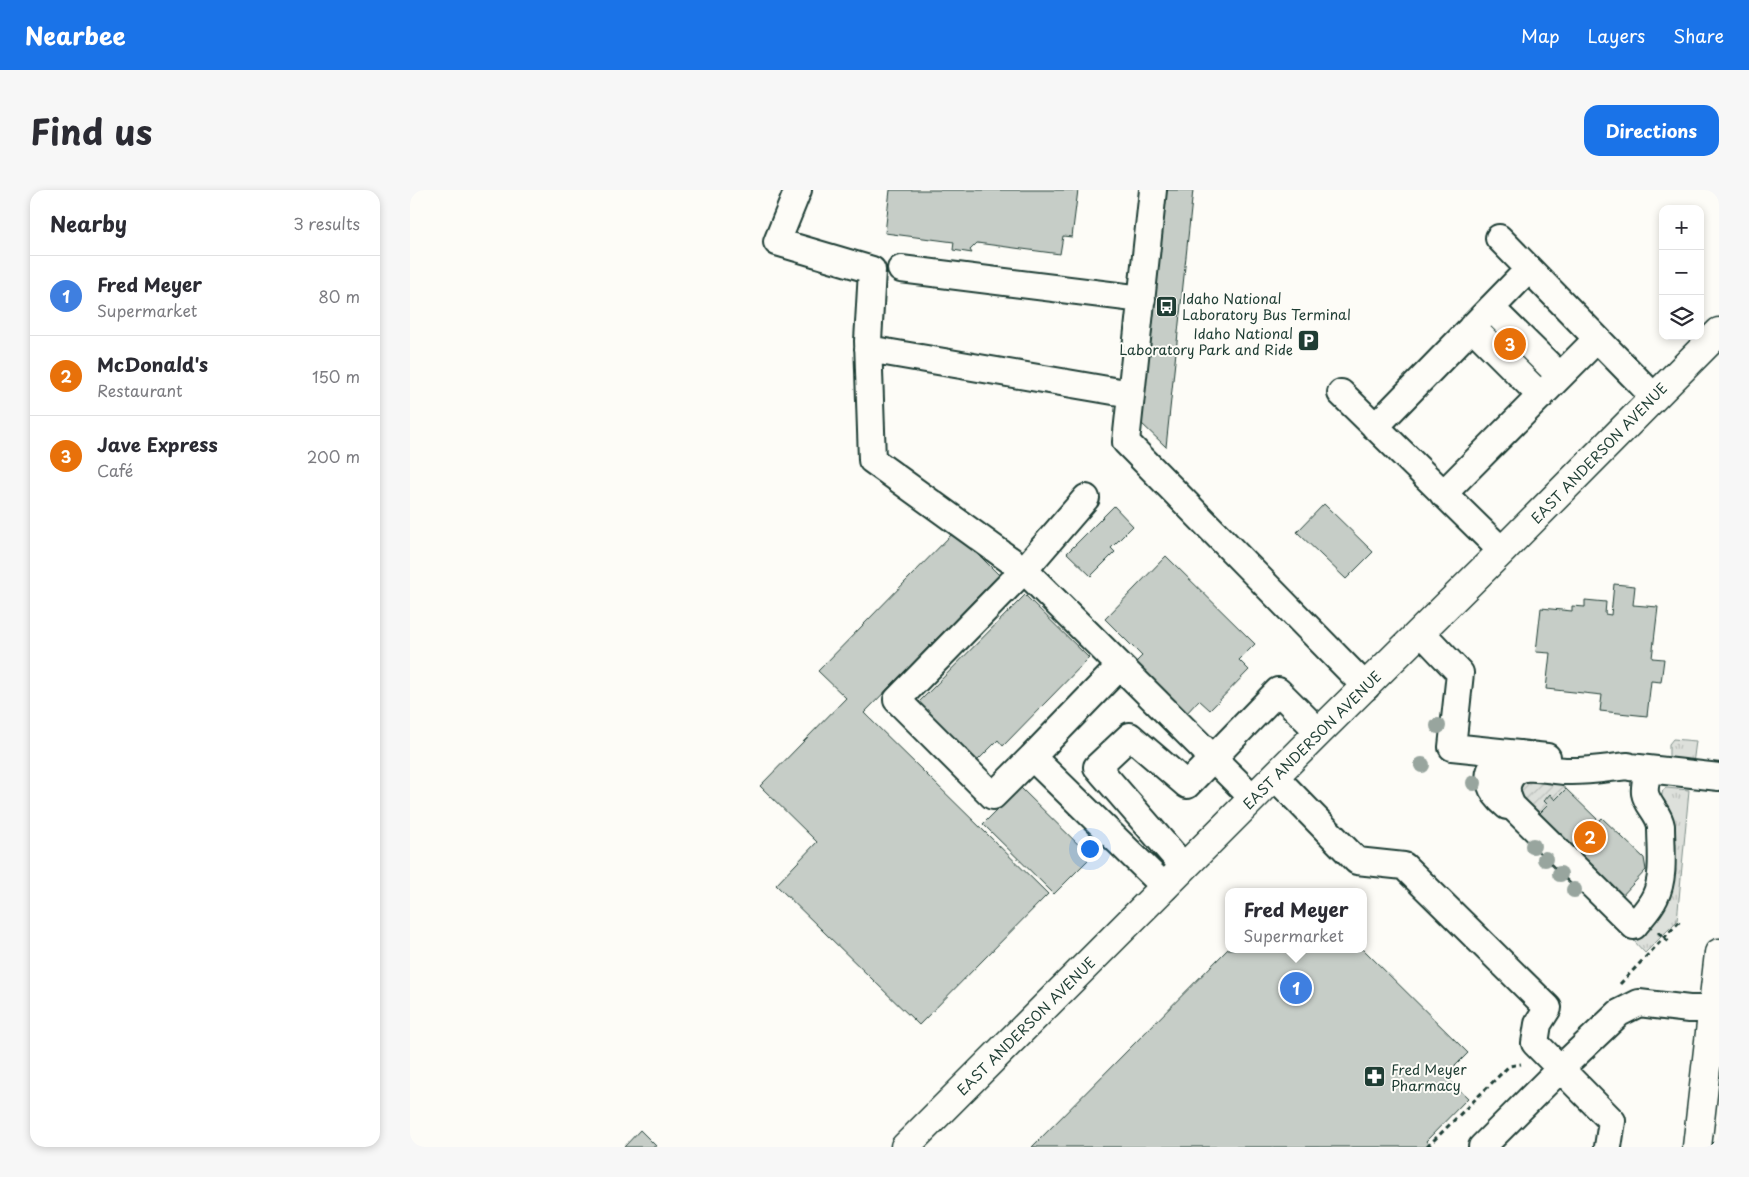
<!DOCTYPE html>
<html lang="en">
<head>
<meta charset="utf-8">
<style>
  body { margin:0; font-family:"Playpen Sans",sans-serif; background:#f7f7f7; color:#2b2b33 }
  .controls { position:absolute; right:15px; top:15px; display:grid; overflow:hidden; border-radius:10px; box-shadow:0 2px 8px #0003 }
  .controls button { width:45px; height:45px; display:grid; place-items:center; padding:0; border:0; border-bottom:1px solid #e1e1e2; background:#fff; color:#2b2b33; font:25px sans-serif }
  .you { position:absolute; left:679px; top:658px; width:18px; height:18px; margin:-12px; border:4px solid #fff; border-radius:50%; background:#1a73e8; box-shadow:0 0 0 8px #1a73e833 }
  .badge { display:grid; place-items:center; width:32px; height:32px; border-radius:50%; background:#1a73e8; color:#fff; font-size:16px; font-weight:700 }
  .pin { position:absolute; translate:-50% -50%; border:2px solid #fff; box-shadow:0 1px 5px #0006 }
  .popup { position:absolute; left:815px; top:698px; width:142px; height:65px; box-sizing:border-box; display:grid; place-content:center; border-radius:10px; background:#fff; filter:drop-shadow(0 1px 4px #0005); font-size:16px; white-space:nowrap; color:#7c7c81 }
  .popup b { font-size:19px; color:#2b2b33 }
  .popup::after { content:''; position:absolute; left:50%; top:100%; margin-left:-10px; border:10px solid transparent; border-top-color:#fff }
  .list { margin:0; padding:0; list-style:none }
  h2 { display:flex; justify-content:space-between; align-items:center; height:65px; margin:0; padding:0 20px; font-size:21px }
  h2 small { font-size:16px; font-weight:400; color:#7c7c81 }
  .list li { display:grid; grid-template-columns:32px 1fr auto; gap:15px; align-items:center; box-sizing:border-box; height:80px; padding:0 20px; border-top:1px solid #e1e1e2 }
  .list b { display:block; font-size:19px; white-space:nowrap }
  .list p { margin:0; font-size:16px; white-space:nowrap; color:#7c7c81 }
  .list em { font-size:16px; font-style:normal; color:#7c7c81 }
  .icon { flex:none; width:28px; height:28px; fill:none; stroke:currentColor; stroke-width:2; stroke-linecap:round; stroke-linejoin:round }
  .map { position:relative; flex:none; width:1309px; height:957px; overflow:hidden; border-radius:15px }
  header { display:flex; align-items:center; gap:30px; box-sizing:border-box; height:70px; padding:0 25px; background:#1a73e8; color:#fff }
  header strong { font-size:24px }
  nav { display:flex; gap:28px; margin-inline-start:auto; font-size:18px }
  .intro { display:flex; align-items:center; justify-content:space-between; box-sizing:border-box; height:120px; padding:0 30px }
  h1 { margin:0; font-size:35px }
  .button { padding:12px 22px; border-radius:15px; background:#1a73e8; color:#fff; font-size:18px; font-weight:700 }
  main { display:flex; gap:30px; padding:0 30px }
  aside { flex:1; background:#fff; border-radius:15px; box-shadow:0 2px 8px #0003 }
  .map>svg:first-child { display:block }
</style>
</head>
<body>
<header>
<strong>Nearbee</strong>
<nav><a>Map</a><a>Layers</a><a>Share</a></nav>
</header>
<div class="intro"><h1>Find us</h1><a class="button">Directions</a></div>
<main>
<aside>
<h2>Nearby<small>3 results</small></h2>
<ul class="list">
<li><span class="badge" style="background:#3f7fe0">1</span><div><b>Fred Meyer</b><p>Supermarket</p></div><em>80 m</em></li>
<li><span class="badge" style="background:#e8710a">2</span><div><b>McDonald's</b><p>Restaurant</p></div><em>150 m</em></li>
<li><span class="badge" style="background:#e8710a">3</span><div><b>Jave Express</b><p>Café</p></div><em>200 m</em></li>
</ul>
</aside>
<div class="map">
<svg width="1309" height="957" viewBox="0 0 1309 957">
  <defs>
    <pattern id="grass-tufts" width="24" height="20" patternUnits="userSpaceOnUse" patternTransform="scale(1.25)"><rect width="24" height="20" fill="#dde0db"/><path d="M3 7l-1-3M5 7V3M7 7l1-3M15 17l-1-3M17 17v-4M19 17l1-3" fill="none" stroke="#bdc1bd"/></pattern>
    <pattern id="garden-furrows" width="10" height="10" patternUnits="userSpaceOnUse" patternTransform="scale(1.25)"><rect width="10" height="10" fill="#dde0db"/><path d="M-1 1l2-2M0 10L10 0M9 11l2-2" fill="none" stroke="#bdc1bd"/></pattern>
  </defs>
  <rect width="100%" height="100%" fill="#fdfcf7"/>
  <filter id="ink" filterUnits="userSpaceOnUse"><feTurbulence type="fractalNoise" baseFrequency=".02" numOctaves="2"/><feDisplacementMap in="SourceGraphic" scale="10" xChannelSelector="R" yChannelSelector="G"/><feConvolveMatrix kernelMatrix="1 2 1 2 8 2 1 2 1" color-interpolation-filters="sRGB"/></filter>
  <g filter="url(#ink)">
    <path fill="url(#grass-tufts)" stroke="#7e8e88" d="M 1263,549 L 1286,551 L 1283,574 L 1262,572 L 1259,568 L 1259,554 Z
      M 1256,598 L 1279,600 L 1267,731 L 1235,763 L 1224,751 L 1247,728 L 1251,608 L 1253,600 Z"/>
    <path fill="url(#garden-furrows)" stroke="#7e8e88" d="M 1145,589 L 1156,599 L 1145,610 L 1140,605 L 1134,611 L 1138,615 L 1125,628 L 1104,597 L 1106,591 Z"/>
    <path fill="#c6cdc7" stroke="#1f3d34" d="M 480,0 L 668,0 L 662,47 L 653,46 L 650,64 L 567,53 L 560,60 L 562,63 L 543,60 L 544,52 L 475,43 Z
      M 753,0 L 783,0 L 756,257 L 729,231 Z
      M 914,314 L 963,362 L 936,389 L 887,342 Z
      M 704,316 L 723,336 L 701,358 L 705,362 L 681,386 L 657,363 Z
      M 545,341 L 589,385 L 454,523 L 638,704 L 509,835 L 366,695 L 407,652 L 350,596 L 436,508 L 408,481 Z
      M 756,366 L 845,454 L 829,470 L 839,480 L 800,520 L 789,510 L 774,526 L 723,475 L 732,466 L 695,429 Z
      M 1204,394 L 1225,396 L 1223,415 L 1248,417 L 1242,468 L 1254,469 L 1251,492 L 1241,491 L 1237,526 L 1190,521 L 1192,505 L 1136,499 L 1140,463 L 1126,462 L 1131,418 L 1162,421 L 1162,416 L 1175,417 L 1175,410 L 1196,412 L 1195,424 L 1201,425 Z
      M 615,405 L 679,468 L 593,556 L 588,550 L 566,572 L 507,514 Z
      M 610,597 L 681,667 L 644,704 L 573,634 Z
      M 1156,599 L 1189,631 L 1192,628 L 1234,668 L 1236,680 L 1210,708 L 1121,632 L 1138,615 L 1134,611 L 1140,604 L 1145,610 Z
      M 818,759 L 953,759 L 1058,863 L 1035,886 L 1058,908 L 1016,951 L 1020,956 L 1019,957 L 622,957 Z
      M 230,940 L 247,957 L 214,957 Z"/>
    <g fill="none" stroke-linecap="round" stroke-linejoin="round">
      <defs>
        <path id="minor" d="M 388,0 L 367,52 L 462,80 L 458,151 L 462,270 L 614,380 L 843,608
          M 743,0 L 716,252 L 956,497
          M 1089,48 L 1244,207
          M 491,79 L 732,109
          M 1081,118 L 1150,186
          M 1062,137 L 1131,206
          M 458,159 L 721,204
          M 931,203 L 1092,361
          M 965,237 L 1119,79
          M 1033,304 L 1187,149
          M 676,308 L 614,380 L 487,510 L 583,606 L 622,567 L 755,697
          M 1011,442 L 1050,483 L 1042,557 L 1137,567
          M 622,567 L 710,476
          M 1218,576 C 1198,578 1176,582 1156,581 C 1138,581 1108,569 1099,590 C 1094,599 1098,608 1102,616 L 1224,736 C 1231,727 1240,718 1245,707 C 1255,687 1251,658 1251,636 C 1249,623 1237,615 1235,603 C 1234,596 1237,586 1238,579
          M 1220,577 L 1309,587
          M 865,587 L 947,671 L 994,676 L 1138,818 L 1128,834 L 1125,853 L 1202,931 L 1198,957
          M 1097,616 C 1082,604 1069,583 1091,569 C 1097,565 1105,565 1111,564
          M 774,677 L 687,577 L 720,546 L 777,595 L 868,501 L 909,542
          M 1072,957 L 1150,879 L 1209,823 L 1229,813 L 1279,819 L 1302,819"/>
        <path id="major" d="M 495,957 L 909,542 L 1092,361 L 1309,142"/>
        <path id="highway" d="M 1287,957 L 1309,763"/>
      </defs>
      <use href="#minor" stroke="#1f3d34" stroke-width="30"/>
      <use href="#major" stroke="#1f3d34" stroke-width="31"/>
      <use href="#highway" stroke="#1f3d34" stroke-width="31"/>
      <path stroke="#1f3d34" stroke-width="3" stroke-dasharray="5 4" stroke-linecap="butt" d="M 1248,742 L 1259,752
        M 1210,794 L 1270,731
        M 1017,957 L 1099,876 L 1111,874"/>
      <use href="#minor" stroke="#fdfcf7" stroke-width="26"/>
      <use href="#major" stroke="#fdfcf7" stroke-width="28"/>
      <use href="#highway" stroke="#fdfcf7" stroke-width="28"/>
    </g>
    <g fill="#98a59e">
      <circle cx="1028" cy="536" r="8"/>
      <circle cx="1012" cy="575" r="8"/>
      <circle cx="1064" cy="593" r="8"/>
      <circle cx="1123" cy="656" r="8"/>
      <circle cx="1135" cy="669" r="8"/>
      <circle cx="1150" cy="684" r="8"/>
      <circle cx="1164" cy="700" r="8"/>
    </g>
  </g>
  <defs>
    <symbol id="bus-square" viewBox="-11 -11 22 22"><rect x="-9" y="-9" width="18" height="18" rx="4" fill="#1f3d34" stroke="#fdfcf7"/><path d="M-5-6H5V4H4V6H2V4H-2V6H-4V4H-5ZM-3.5-4V0h7V-4ZM-3.5 1.2v1.5H-2V1.2ZM2 1.2v1.5H3.5V1.2Z" fill="#fff"/></symbol>
    <symbol id="parking-square" viewBox="-11 -11 22 22"><rect x="-9" y="-9" width="18" height="18" rx="4" fill="#1f3d34" stroke="#fdfcf7"/><path d="M-3.5-5.5H1a3.5 3.5 0 0 1 0 7H-1V5.5H-3.5ZM-1-3.4V-.6H.8a1.4 1.4 0 0 0 0-2.8Z" fill="#fff"/></symbol>
    <symbol id="pharmacy-square" viewBox="-11 -11 22 22"><rect x="-9" y="-9" width="18" height="18" rx="4" fill="#1f3d34" stroke="#fdfcf7"/><path d="M-2-6h4v4h4v4h-4v4h-4v-4h-4v-4h4Z" fill="#fff"/></symbol>
  </defs>
  <g fill-rule="evenodd">
    <use href="#bus-square" x="744" y="104" width="25" height="25"/>
    <use href="#parking-square" x="886" y="138" width="25" height="25"/>
    <use href="#pharmacy-square" x="952" y="874" width="25" height="25"/>
  </g>
  <g text-anchor="middle" dominant-baseline="central" stroke-width="4" stroke-linejoin="round" paint-order="stroke">
    <g font-size="14" fill="#1f3d34" stroke="#fdfcf7" text-anchor="start">
      <text x="772" y="108">Idaho National<tspan x="772" dy="16">Laboratory Bus Terminal</tspan></text>
      <text x="883" y="143" text-anchor="end">Idaho National<tspan x="883" dy="16">Laboratory Park and Ride</tspan></text>
      <text x="981" y="879">Fred Meyer<tspan x="981" dy="16">Pharmacy</tspan></text>
    </g>
    <g font-size="14" fill="#1f3d34" stroke="#fdfcf7">
      <text transform="translate(1189 263) rotate(-46)">EAST ANDERSON AVENUE</text>
      <text transform="translate(902 550) rotate(-45)">EAST ANDERSON AVENUE</text>
      <text transform="translate(616 836) rotate(-45)">EAST ANDERSON AVENUE</text>
    </g>
  </g>
</svg>
<div class="controls">
<button>+</button>
<button>−</button>
<button><svg class="icon" aria-label="layers" viewBox="0 0 24 24"><path d="M12 4l9 5-9 5-9-5zM3 14l9 5 9-5"/></svg></button>
</div>
<div class="you"></div>
<div class="pin badge" style="left:886px;top:798px;background:#3f7fe0">1</div>
<div class="popup"><b>Fred Meyer</b>Supermarket</div>
<div class="pin badge" style="left:1180px;top:647px;background:#e8710a">2</div>
<div class="pin badge" style="left:1100px;top:154px;background:#e8710a">3</div>
</div>
</main>
</body>
</html>
